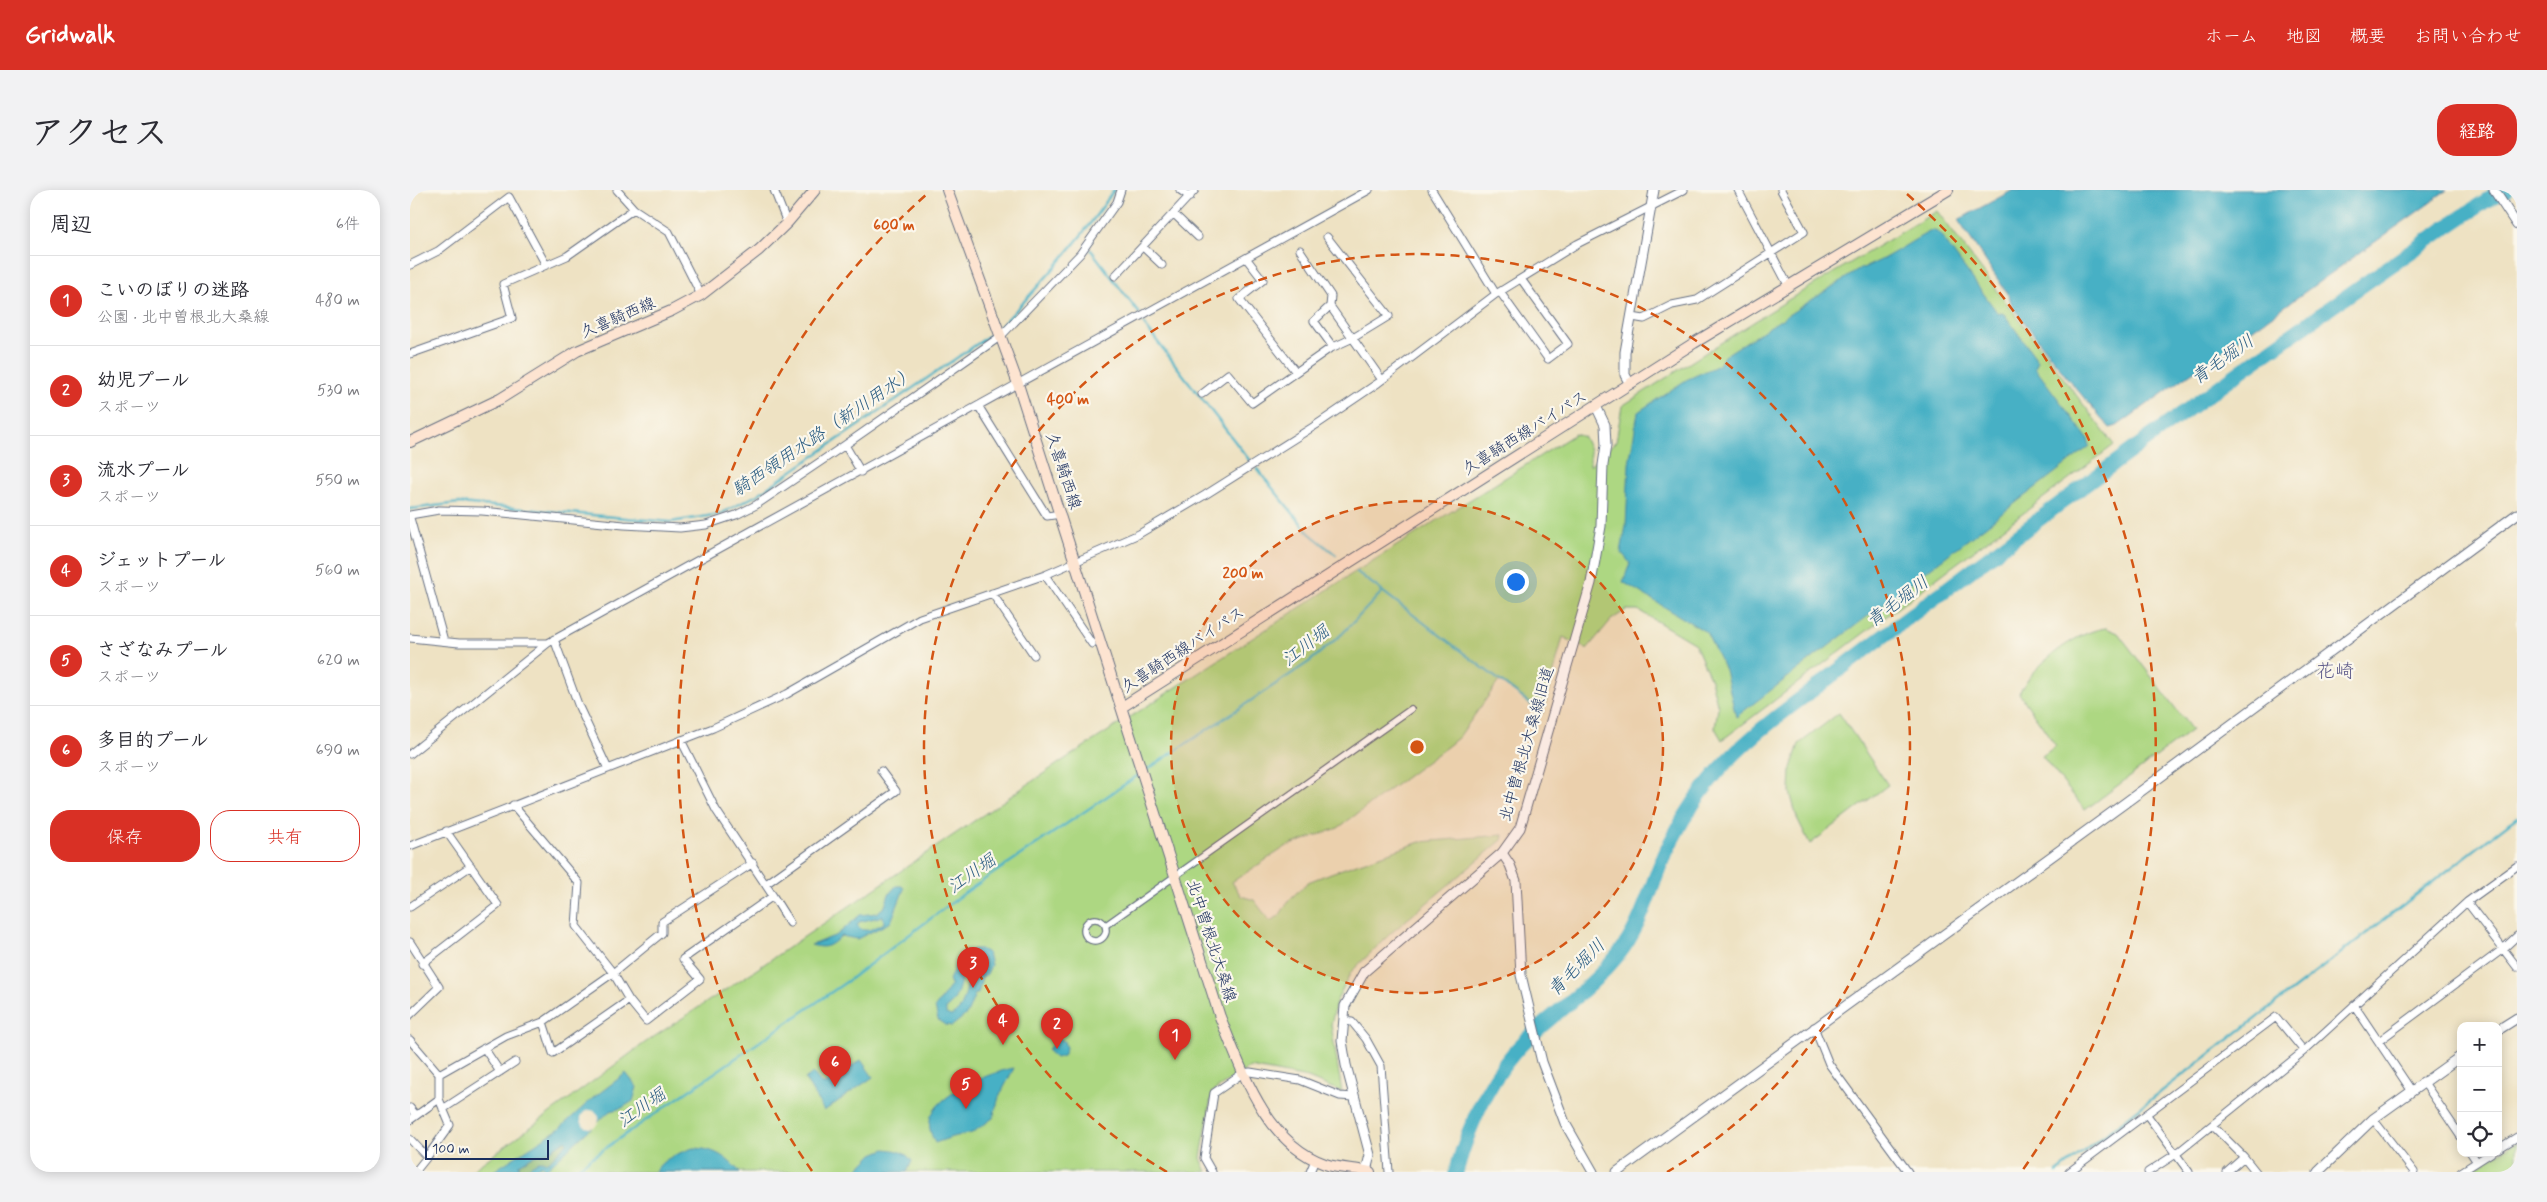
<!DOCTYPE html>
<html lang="ja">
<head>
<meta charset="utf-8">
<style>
  body { margin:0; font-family:Mynerve,"Klee One",sans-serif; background:#f2f2f3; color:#2b2b33 }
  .controls { position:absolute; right:15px; bottom:15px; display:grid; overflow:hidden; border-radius:10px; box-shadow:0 2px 12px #0003 }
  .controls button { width:45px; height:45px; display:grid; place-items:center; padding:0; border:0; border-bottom:1px solid #e1e1e2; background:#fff; color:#2b2b33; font:25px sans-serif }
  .scale { position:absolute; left:15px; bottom:12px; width:124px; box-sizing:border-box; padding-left:5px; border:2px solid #1b2f5e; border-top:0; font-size:14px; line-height:18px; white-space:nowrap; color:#1b2f5e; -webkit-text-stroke:4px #fbf7ec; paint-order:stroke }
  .you { position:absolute; left:1105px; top:391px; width:18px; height:18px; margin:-12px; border:4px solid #fff; border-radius:50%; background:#1a73e8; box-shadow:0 0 0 8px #1a73e833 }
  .badge { display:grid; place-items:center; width:32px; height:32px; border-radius:50%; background:#d93025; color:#fff; font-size:16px; font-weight:700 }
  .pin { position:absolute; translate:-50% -41px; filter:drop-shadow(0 1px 2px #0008) }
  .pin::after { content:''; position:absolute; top:26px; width:18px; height:15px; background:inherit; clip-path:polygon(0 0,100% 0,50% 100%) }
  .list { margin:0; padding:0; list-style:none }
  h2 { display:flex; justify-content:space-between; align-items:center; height:65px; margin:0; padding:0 20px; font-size:21px }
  h2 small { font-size:16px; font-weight:400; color:#7c7c81 }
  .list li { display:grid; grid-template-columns:32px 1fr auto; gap:15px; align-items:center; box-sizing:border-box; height:90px; padding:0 20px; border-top:1px solid #e1e1e2 }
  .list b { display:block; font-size:19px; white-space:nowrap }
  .list p { margin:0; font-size:16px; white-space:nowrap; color:#7c7c81 }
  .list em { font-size:16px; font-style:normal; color:#7c7c81 }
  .actions { display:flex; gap:10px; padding:15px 20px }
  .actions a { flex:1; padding:11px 0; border:1px solid #d93025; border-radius:20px; text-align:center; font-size:18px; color:#d93025 }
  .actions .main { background:#d93025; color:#fff }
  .icon { flex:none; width:28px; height:28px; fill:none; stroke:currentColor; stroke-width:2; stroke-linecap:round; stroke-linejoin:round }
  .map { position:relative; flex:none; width:2107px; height:982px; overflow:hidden; border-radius:20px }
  header { display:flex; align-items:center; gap:30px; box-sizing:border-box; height:70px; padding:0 25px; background:#d93025; color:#fff }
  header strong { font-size:24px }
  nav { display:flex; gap:28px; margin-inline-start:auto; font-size:18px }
  .intro { display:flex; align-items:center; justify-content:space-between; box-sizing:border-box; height:120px; padding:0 30px }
  h1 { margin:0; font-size:35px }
  .button { padding:12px 22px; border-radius:20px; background:#d93025; color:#fff; font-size:18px; font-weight:700 }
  main { display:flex; gap:30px; padding:0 30px }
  aside { flex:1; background:#fff; border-radius:20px; box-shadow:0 2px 12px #0003 }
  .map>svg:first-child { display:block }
</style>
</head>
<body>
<header>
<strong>Gridwalk</strong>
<nav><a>ホーム</a><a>地図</a><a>概要</a><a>お問い合わせ</a></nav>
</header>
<div class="intro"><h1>アクセス</h1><a class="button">経路</a></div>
<main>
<aside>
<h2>周辺<small>6件</small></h2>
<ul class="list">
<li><span class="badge">1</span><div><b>こいのぼりの迷路</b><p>公園 · 北中曽根北大桑線</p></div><em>480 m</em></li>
<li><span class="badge">2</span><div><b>幼児プール</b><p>スポーツ</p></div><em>530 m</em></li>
<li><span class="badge">3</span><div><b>流水プール</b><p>スポーツ</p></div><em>550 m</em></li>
<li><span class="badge">4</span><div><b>ジェットプール</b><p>スポーツ</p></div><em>560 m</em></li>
<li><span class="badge">5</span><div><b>さざなみプール</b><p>スポーツ</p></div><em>620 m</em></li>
<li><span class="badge">6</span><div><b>多目的プール</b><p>スポーツ</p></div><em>690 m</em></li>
</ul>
<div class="actions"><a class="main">保存</a><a>共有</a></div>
</aside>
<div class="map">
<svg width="2107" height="982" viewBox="0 0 2107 982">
  <rect width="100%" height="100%" fill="#fbf7ec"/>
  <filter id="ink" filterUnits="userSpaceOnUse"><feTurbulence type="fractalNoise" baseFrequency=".02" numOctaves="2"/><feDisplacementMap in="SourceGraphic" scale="10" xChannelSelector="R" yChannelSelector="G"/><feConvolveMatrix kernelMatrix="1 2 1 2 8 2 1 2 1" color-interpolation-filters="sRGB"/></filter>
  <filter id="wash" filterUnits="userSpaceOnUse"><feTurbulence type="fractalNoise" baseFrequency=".0096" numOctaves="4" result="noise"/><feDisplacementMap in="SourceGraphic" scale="20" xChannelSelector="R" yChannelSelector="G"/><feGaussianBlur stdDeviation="1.12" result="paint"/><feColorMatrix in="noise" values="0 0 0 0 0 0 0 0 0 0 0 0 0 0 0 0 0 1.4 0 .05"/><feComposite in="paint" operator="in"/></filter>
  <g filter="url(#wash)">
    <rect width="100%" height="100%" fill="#eee2c3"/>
    <path fill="#add782" stroke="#648370" d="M 1527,21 L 1704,255 L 1312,550 L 1305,538 L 1308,517 L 1301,490 L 1285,454 L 1228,420 L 1216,420 L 1201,430 L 1177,459 L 1153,447 L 1133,523 L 1089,491 L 1049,547 L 1038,556 L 928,638 L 877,656 L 822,692 L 831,706 L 844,710 L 860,731 L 869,726 L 880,709 L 898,692 L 921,683 L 1010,652 L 1093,645 L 1092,650 L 981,743 L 941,782 L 926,812 L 921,835 L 932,902 L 898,888 L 840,877 L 802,902 L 791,968 L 797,982 L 60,982 L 236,852 L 344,781 L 655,569 L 945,382 L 1165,244 L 1174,247 L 1180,260 L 1180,276 L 1206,251 L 1212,216 L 1378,110 Z
      M 1696,438 L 1708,443 L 1782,540 L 1675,620 L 1632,566 L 1646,556 L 1609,503 C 1623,476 1664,442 1696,438 Z
      M 1429,523 L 1478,595 L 1400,654 L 1387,628 L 1380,602 L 1381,578 L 1389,554 Z
      M 2107,952 L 2107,982 L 2057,982 Z"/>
    <path fill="#8ab870" stroke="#527467" d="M 156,950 L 158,952 L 139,972 C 126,971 121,981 109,980 L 109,974 L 123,966 L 136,963 Z"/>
    <path fill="#46b0c5" stroke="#307092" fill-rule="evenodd" d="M 1603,0 L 2038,0 L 1707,236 L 1700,238 L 1658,189 L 1602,116 L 1599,106 L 1548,30 Z
      M 1523,40 L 1529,43 L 1587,122 L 1594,124 L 1628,171 L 1625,178 L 1678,249 L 1680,256 L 1326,527 L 1315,480 L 1296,442 L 1213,392 L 1220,373 L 1211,362 L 1216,336 L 1219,274 L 1228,222 L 1276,190 L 1309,175 L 1314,166 L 1450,79 C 1477,70 1498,52 1523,40 Z
      M 486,696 L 492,696 L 494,699 L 481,732 L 447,749 L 431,746 C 420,757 415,759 401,755 L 427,745 L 450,725 L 467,723 L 475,716 L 479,704 ZM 473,726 L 474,733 C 464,738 454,745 447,735 L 449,732 Z
      M 563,759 L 570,759 L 578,763 L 581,775 L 577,784 L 572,787 L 568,804 L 565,804 L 557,824 L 542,836 L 535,835 L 528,830 L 525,817 L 541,796 L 539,790 L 547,772 ZM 563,769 L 570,769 L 572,775 C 568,781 562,784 559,791 C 554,804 555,819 541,826 L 536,824 L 536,818 C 554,806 546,783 563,769 Z
      M 649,848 L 654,851 L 656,858 L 653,866 L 646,868 L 637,860 Z
      M 451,870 L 463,887 L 414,921 L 395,889 L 403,883 L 412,894 L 415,894 Z
      M 604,878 L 589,907 L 583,928 L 562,943 L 542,947 L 525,953 C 522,946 518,938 520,930 C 525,904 581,882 604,878 Z
      M 216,883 L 227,897 L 223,911 L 212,918 L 200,921 L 133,982 L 127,982 L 134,978 L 131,975 L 117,982 L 106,982 L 106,978 L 82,982 L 150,938 L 183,908 ZM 156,950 L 157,953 L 139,972 L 129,971 L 115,980 L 109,979 L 109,974 L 123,966 L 136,963 Z
      M 283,958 C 305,959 315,966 330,982 L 245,982 C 252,968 270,963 283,958 Z
      M 475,959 C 486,960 495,961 502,971 L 497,982 L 445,982 L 463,964 Z"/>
    <path fill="#eee2c3" d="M171 929a9 9 0 1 1 18 0a9 9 0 1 1-18 0Z"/>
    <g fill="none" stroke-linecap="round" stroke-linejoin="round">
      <path stroke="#46b0c5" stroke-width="2.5" d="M 681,60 L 729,123
        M 733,133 L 840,271
        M 590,137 C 631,94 671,50 704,0
        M 847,279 L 899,343 L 926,365
        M 0,319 L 49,313 L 261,332 L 310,324 L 347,305 L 586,141
        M 947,382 L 1131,522
        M 735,581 L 899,472 L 932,444 L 972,402
        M 161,982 L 439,790 L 556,702 L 730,584
        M 1647,982 L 2107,627"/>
      <path stroke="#46b0c5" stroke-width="15" d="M 1046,982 C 1059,935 1081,883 1117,849 C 1148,820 1181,798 1208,765 C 1230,738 1238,705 1251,673 C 1263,645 1280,616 1299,592 C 1329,554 1369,525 1408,496 C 1449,465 1489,434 1530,404 C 1710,267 1892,134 2080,8 L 2096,0"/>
    </g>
  </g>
  <g filter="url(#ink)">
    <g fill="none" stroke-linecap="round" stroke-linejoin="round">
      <defs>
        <path id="pedestrian" d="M674 740a11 11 0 1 1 22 0a11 11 0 1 1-22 0Z
          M 696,735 L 1001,519"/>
        <path id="minor" d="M 207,0 L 224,19 L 259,42 L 291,105
          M 364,0 L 377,33
          M 770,0 L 780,7
          M 1022,0 L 1086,104
          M 1328,0 L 1378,95
          M 764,24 L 788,47
          M 733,57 L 752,75
          M 890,60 L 921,106 L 920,116 L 972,190
          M 836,68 L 853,90 L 829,109 L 886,182
          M 0,75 L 28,61 L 99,7 L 136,75
          M 705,86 L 785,0
          M 1090,102 L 1138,169 L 1158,154 L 1111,89
          M 920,116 L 904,131 L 923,157
          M 1222,127 L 1234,129 L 1262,115 L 1287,110 L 1394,42 L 1371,0
          M 0,164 L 102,128 L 93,94 L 157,66 L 224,19
          M 792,204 L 818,184 L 842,213 L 919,159 L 943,148 L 979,126 L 917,47
          M 569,217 L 637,326 L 651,324
          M 435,255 L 451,282
          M 0,325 L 29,320 L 72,321 L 214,335 L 270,338 L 296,335 L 326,325 L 346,315 L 435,255 L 591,146 L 670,64 L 707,12 L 711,0
          M 0,328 L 34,451
          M 635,385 L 682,454
          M 582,403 L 624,465
          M 0,448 L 49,453 L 138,453
          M 144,449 L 169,517 L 198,579
          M 0,564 L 138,453 L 959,0
          M 103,615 L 169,693 L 166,736 L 203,783 L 219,810 L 143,863 L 133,832
          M 0,656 L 303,538 L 377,504 L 510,428 L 635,385 L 729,344 L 795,305 L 906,235 L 968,193 L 1086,104 L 1167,54 L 1274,0
          M 356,694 L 486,601 L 471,581
          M 363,706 L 380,733
          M 2057,712 L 2107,777
          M 0,717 L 61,676
          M 0,752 L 29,797 L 0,825
          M 12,774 L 88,715 L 36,641
          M 219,810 L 236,831 L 290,789 L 273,769 L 363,706 L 306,620 L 271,550
          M 1944,815 L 2001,900
          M 934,831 L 942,832 L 956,849 L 971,876 L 979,982
          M 1404,837 L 1419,874 L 1498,982
          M 0,850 L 29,884 L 96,846 L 133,832 L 203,783 L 252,743 L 252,732 L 343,673
          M 1969,851 L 2093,759 L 2107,746
          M 74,858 L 90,882
          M 2013,891 L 2051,947
          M 0,918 L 6,925
          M 33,919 L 105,872
          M 1737,925 L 1779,982
          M 1963,929 L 2004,982
          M 0,930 L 29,909
          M 1802,935 L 1834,967
          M 0,949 L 17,967 L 40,935 L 29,909 L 29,884
          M 2088,959 L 2107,947
          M 2061,963 L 2067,972
          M 5,982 L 17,967
          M 802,982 L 794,968 L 804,903 L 833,883 L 840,882 L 890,890 L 930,906 L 944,907
          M 900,982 L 905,970
          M 1659,982 L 1866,827 L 1894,861
          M 1738,982 L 1766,964 L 1894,861 L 2057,712 L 2107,676
          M 1817,982 L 1834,967 L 1846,982
          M 2051,982 L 2081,963"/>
        <path id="tertiary" d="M 2084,0 L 2107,35
          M 1220,194 L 1215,185 L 1215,162 L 1244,0
          M 1092,663 L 1100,675 L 1106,691 L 1111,785 L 1132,872 L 1155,933 L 1183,982
          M 2088,840 L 2107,828
          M 956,981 L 960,965 L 936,875 L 932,851 L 935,816 L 954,782 L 1092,663 L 1110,638 L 1181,393 L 1191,336 L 1193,275 L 1196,255 L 1195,235 L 1186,216
          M 1207,982 L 1715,613 L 2107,324
          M 1908,982 L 1963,929 L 2051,866"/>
        <path id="secondary" d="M 537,0 L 608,194 L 810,827 C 832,880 855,953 915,974 C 930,979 945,978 960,982
          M 0,252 L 90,209 L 167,161 L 261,121 L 291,105 L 349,60 L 377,33 L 405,0
          M 712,517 L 1284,153 L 1538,0"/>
      </defs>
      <use href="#pedestrian" stroke="#656e81" stroke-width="8"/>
      <use href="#minor" stroke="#656e81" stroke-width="9"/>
      <use href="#tertiary" stroke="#656e81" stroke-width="11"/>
      <use href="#secondary" stroke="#656e81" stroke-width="12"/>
      <use href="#pedestrian" stroke="#fff" stroke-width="5.5"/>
      <use href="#minor" stroke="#fff" stroke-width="7"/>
      <use href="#tertiary" stroke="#fff" stroke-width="9"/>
      <use href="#secondary" stroke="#fde4d1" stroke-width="10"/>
    </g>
  </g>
  <circle cx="1007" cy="557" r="246" fill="#d45514" fill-opacity=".12"/>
  <g fill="none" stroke="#d45514" stroke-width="2.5" stroke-dasharray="9 6">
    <circle cx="1007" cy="557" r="246"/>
    <path d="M757 982A493 493 0 1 1 1257 982"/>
    <path d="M402 981A739 739 0 0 1 517 4M1497 4A739 739 0 0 1 1612 981"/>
  </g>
  <g text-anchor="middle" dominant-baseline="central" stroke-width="4.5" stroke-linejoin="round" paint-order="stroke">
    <g font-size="16" fill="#1b2f5e" stroke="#fbf7ec">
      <text transform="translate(208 128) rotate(-23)">久喜騎西線</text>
      <text transform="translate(1115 243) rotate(-32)">久喜騎西線バイパス</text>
      <text transform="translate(653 281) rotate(72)">久喜騎西線</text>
      <text transform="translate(773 460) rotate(-33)">久喜騎西線バイパス</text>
      <text transform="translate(1117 554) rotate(-74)">北中曽根北大桑線旧道</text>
      <text transform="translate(801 751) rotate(72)">北中曽根北大桑線</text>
    </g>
    <g font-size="18" font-style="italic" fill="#2a5c82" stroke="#fbf7ec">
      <text transform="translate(1813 170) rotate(-35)">青毛堀川</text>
      <text transform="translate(414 242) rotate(-34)">騎西領用水路（新川用水）</text>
      <text transform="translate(1488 412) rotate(-37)">青毛堀川</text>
      <text transform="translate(896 456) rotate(-38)">江川堀</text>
      <text transform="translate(562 684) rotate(-35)">江川堀</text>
      <text transform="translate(1167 778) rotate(-45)">青毛堀川</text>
      <text transform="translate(232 918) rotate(-35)">江川堀</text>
    </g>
    <g font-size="19" fill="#5a5788" stroke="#fbf7ec">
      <text x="1925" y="481">花崎</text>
    </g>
  </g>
  <circle cx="1007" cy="557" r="8" fill="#d45514" stroke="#fbf7ec" stroke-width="2.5"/>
  <g font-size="15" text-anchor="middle" font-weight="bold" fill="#d45514" stroke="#fbf7ec" stroke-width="4.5" stroke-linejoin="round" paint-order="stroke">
    <text x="484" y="40">600 m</text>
    <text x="658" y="214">400 m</text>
    <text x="833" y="388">200 m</text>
  </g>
</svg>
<div class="controls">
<button>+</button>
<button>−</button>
<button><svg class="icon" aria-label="locate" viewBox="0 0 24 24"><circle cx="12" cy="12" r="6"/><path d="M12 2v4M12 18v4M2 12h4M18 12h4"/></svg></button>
</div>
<div class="scale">100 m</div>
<div class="you"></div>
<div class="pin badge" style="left:765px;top:870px">1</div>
<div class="pin badge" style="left:647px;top:859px">2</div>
<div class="pin badge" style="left:563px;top:798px">3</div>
<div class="pin badge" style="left:593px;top:855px">4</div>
<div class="pin badge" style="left:556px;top:919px">5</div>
<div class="pin badge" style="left:425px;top:897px">6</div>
</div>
</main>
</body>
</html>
